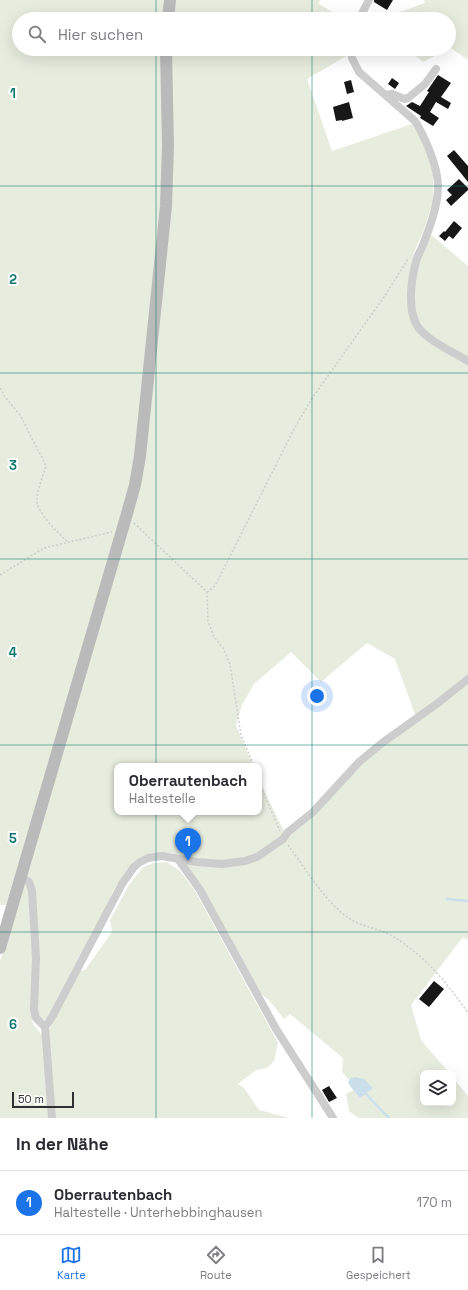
<!DOCTYPE html>
<html lang="de">
<head>
<meta charset="utf-8">
<style>
  body { margin:0; font-family:"Space Grotesk",sans-serif; background:#f7f7f7; color:#2b2b33 }
  .controls { position:absolute; right:12px; bottom:12px; display:grid; overflow:hidden; border-radius:8px; box-shadow:0 4px 16px #0002 }
  .controls button { width:36px; height:36px; display:grid; place-items:center; padding:0; border:0; border-bottom:1px solid #e1e1e2; background:#fff; color:#2b2b33; font:20px sans-serif }
  .scale { position:absolute; left:12px; bottom:10px; width:62px; box-sizing:border-box; padding-left:4px; border:2px solid #303030; border-top:0; font-size:11px; line-height:14px; white-space:nowrap; color:#303030; -webkit-text-stroke:3px #fff; paint-order:stroke }
  .you { position:absolute; left:317px; top:696px; width:14px; height:14px; margin:-10px; border:3px solid #fff; border-radius:50%; background:#1a73e8; box-shadow:0 0 0 6px #1a73e833 }
  .badge { display:grid; place-items:center; width:26px; height:26px; border-radius:50%; background:#1a73e8; color:#fff; font-size:13px; font-weight:700 }
  .pin { position:absolute; translate:-50% -33px; filter:drop-shadow(0 1px 2px #0008) }
  .pin::after { content:''; position:absolute; top:21px; width:14px; height:12px; background:inherit; clip-path:polygon(0 0,100% 0,50% 100%) }
  .popup { position:absolute; left:114px; top:763px; width:148px; height:52px; box-sizing:border-box; display:grid; place-content:center; border-radius:8px; background:#fff; filter:drop-shadow(0 1px 3px #0005); font-size:13px; white-space:nowrap; color:#7c7c81 }
  .popup b { font-size:15px; color:#2b2b33 }
  .popup::after { content:''; position:absolute; left:50%; top:100%; margin-left:-8px; border:8px solid transparent; border-top-color:#fff }
  .list { margin:0; padding:0; list-style:none }
  h2 { display:flex; justify-content:space-between; align-items:center; height:52px; margin:0; padding:0 16px; font-size:17px }
  h2 small { font-size:13px; font-weight:400; color:#7c7c81 }
  .list li { display:grid; grid-template-columns:26px 1fr auto; gap:12px; align-items:center; box-sizing:border-box; height:64px; padding:0 16px; border-top:1px solid #e1e1e2 }
  .list b { display:block; font-size:15px; white-space:nowrap }
  .list p { margin:0; font-size:13px; white-space:nowrap; color:#7c7c81 }
  .list em { font-size:13px; font-style:normal; color:#7c7c81 }
  .icon { flex:none; width:22px; height:22px; fill:none; stroke:currentColor; stroke-width:2; stroke-linecap:round; stroke-linejoin:round }
  .map { position:relative; flex:none; width:468px; height:1118px; overflow:hidden }
  .search { position:absolute; background:#fff; box-shadow:0 4px 16px #0002; left:12px; right:12px; top:12px; height:44px; display:flex; align-items:center; gap:10px; box-sizing:border-box; padding:0 14px; border-radius:22px; color:#7c7c81; font-size:15px }
  .sheet { height:116px; background:#fff }
  nav { display:flex; justify-content:space-around; align-items:center; box-sizing:border-box; height:56px; border-top:1px solid #e1e1e2; background:#fff; font-size:11px; color:#7c7c81 }
  nav a { display:grid; justify-items:center; gap:2px }
  nav .on { color:#1a73e8 }
  .map>svg:first-child { display:block }
</style>
</head>
<body>
<div class="map">
<svg width="468" height="1118" viewBox="0 0 468 1118">
  <rect width="100%" height="100%" fill="#fff"/>
  <path fill="#e6ecde" fill-rule="evenodd" d="M 0,0 L 320,0 L 319,4 L 344,19 L 19,19 L 19,49 L 350,49 L 350,54 L 307,79 L 332,151 L 412,124 L 424,144 L 433,173 L 433,202 L 423,232 L 416,247 L 412,262 L 411,320 L 468,364 L 468,940 L 463,937 L 411,1005 L 421,1040 L 449,1073 L 423,1073 L 423,1103 L 453,1103 L 453,1078 L 468,1096 L 468,1118 L 358,1118 L 349,1111 L 346,1094 L 357,1088 L 342,1072 L 343,1058 L 290,1014 L 284,1019 L 269,1000 L 258,992 L 186,865 L 188,864 L 230,861 L 182,857 L 172,853 L 157,854 L 130,867 L 114,889 L 102,917 L 48,1018 L 43,1020 L 38,1016 L 29,878 L 9,905 L 0,905 ZM 367,643 L 395,659 L 416,717 L 356,762 L 313,810 L 284,831 L 259,780 L 259,812 L 117,812 L 117,766 L 253,766 L 236,725 L 242,705 L 254,684 L 291,652 L 321,682 Z
    M 424,0 L 468,0 L 468,60 L 451,48 L 449,49 L 449,19 L 401,19 L 400,12 L 425,3 Z
    M 406,49 L 448,49 L 423,62 Z
    M 430,234 L 468,266 L 468,359 C 455,350 436,341 424,331 C 409,318 413,280 419,263 C 422,253 427,244 430,234 Z
    M 167,862 L 180,871 L 195,891 L 278,1043 L 274,1061 L 267,1068 L 256,1070 L 238,1084 L 244,1088 L 259,1110 L 289,1118 L 54,1118 L 49,1030 L 79,971 L 85,970 L 112,932 L 110,920 L 129,885 L 143,867 L 154,863 Z
    M 24,885 L 26,886 L 28,890 L 33,930 L 32,1019 L 33,1024 L 42,1035 L 50,1118 L 0,1118 L 0,961 L 21,888 Z"/>
  <path fill="#cbdfeb" d="M 355,1077 L 364,1079 L 373,1088 L 360,1098 L 350,1086 L 348,1082 L 351,1078 Z"/>
  <g fill="none" stroke-linecap="round" stroke-linejoin="round">
    <path stroke="#cbdfeb" stroke-width="2.5" d="M 447,899 L 468,901
      M 366,1094 L 389,1118"/>
  </g>
  <path fill="#171717" d="M 374,0 L 393,0 L 387,10 L 374,2 Z
    M 438,75 L 451,83 L 441,97 L 451,103 L 448,109 L 436,102 L 430,112 L 439,118 L 433,126 L 420,118 L 421,116 L 406,106 L 412,102 L 420,106 L 429,92 L 427,91 Z
    M 392,78 L 399,83 L 395,89 L 388,84 Z
    M 351,80 L 354,92 L 347,94 L 344,82 Z
    M 349,102 L 353,118 L 342,121 L 342,120 L 336,121 L 333,107 Z
    M 454,150 L 468,166 L 468,182 L 447,156 Z
    M 459,179 L 468,188 L 468,190 L 451,206 L 446,200 L 452,195 L 447,190 Z
    M 454,221 L 462,228 L 453,239 L 449,236 L 445,241 L 439,236 L 444,231 L 445,232 Z
    M 434,981 L 444,989 L 429,1007 L 419,999 Z
    M 329,1086 L 337,1098 L 329,1102 L 322,1090 Z"/>
  <g fill="none" stroke-linecap="round" stroke-linejoin="round">
    <path stroke="#cdcdcd" stroke-width="1.5" stroke-dasharray="2 2" stroke-linecap="butt" d="M 0,388 L 5,397 L 20,415 L 46,466 C 43,476 37,490 37,500 C 36,512 59,534 68,542
      M 134,523 L 207,592 L 208,621 L 214,637 L 223,648 L 230,664 L 241,735 L 254,766
      M 0,575 L 44,548 L 112,532
      M 207,592 L 215,586 L 294,429 L 313,397 L 384,297 L 408,259
      M 259,782 L 280,831
      M 288,845 C 305,868 323,899 347,917 C 360,927 380,928 394,937 C 425,956 448,984 468,1013"/>
    <path stroke="#cdcdcd" stroke-width="8" d="M 359,19 L 369,0
      M 351,49 L 352,58 L 359,72 L 415,121 C 425,137 438,167 438,186 C 438,206 430,226 423,245 C 421,250 417,256 416,262 C 411,280 407,311 418,327 C 428,341 453,352 468,361
      M 386,95 L 392,94 L 405,99 L 408,98 L 425,84 L 436,69
      M 178,859 L 200,890 L 276,1029 L 333,1118
      M 21,877 L 29,882 L 32,891 L 36,958 L 34,1009 L 36,1018 L 45,1027
      M 45,1027 L 52,1017 L 122,884 L 134,867 L 140,862 L 148,858 L 162,856 L 197,862 L 222,864 L 245,861 L 257,857 L 283,839 L 288,832 L 313,812 L 359,762 L 382,743 L 438,703 L 468,679
      M 45,1027 L 52,1118"/>
    <path stroke="#bababa" stroke-width="12" d="M 168,19 L 170,0
      M 0,948 L 126,517 L 135,485 L 140,456 L 166,206 L 168,146 L 166,49"/>
  </g>
  <path fill="none" stroke="#0f766e" stroke-width="1" stroke-opacity="0.55" d="M 156,0 L 156,19M 312,0 L 312,19M 156,49 L 156,1118M 312,49 L 312,1118M 0,186 L 468,186M 0,373 L 468,373M 0,559 L 468,559M 0,745 L 468,745M 0,932 L 468,932"/>
  <g font-size="13" text-anchor="middle" font-weight="bold" fill="#0f766e" stroke="#fff" stroke-width="4" stroke-linejoin="round" paint-order="stroke">
    <text x="13" y="98">1</text>
    <text x="13" y="284">2</text>
    <text x="13" y="470">3</text>
    <text x="13" y="657">4</text>
    <text x="13" y="843">5</text>
    <text x="13" y="1029">6</text>
  </g>
</svg>
<div class="controls">
<button><svg class="icon" aria-label="layers" viewBox="0 0 24 24"><path d="M12 4l9 5-9 5-9-5zM3 14l9 5 9-5"/></svg></button>
</div>
<div class="scale">50 m</div>
<div class="you"></div>
<div class="pin badge" style="left:188px;top:861px">1</div>
<div class="popup"><b>Oberrautenbach</b>Haltestelle</div>
<div class="search"><svg class="icon" aria-label="search" viewBox="0 0 24 24"><circle cx="10" cy="10" r="6"/><path d="M15 15l6 6"/></svg>Hier suchen</div>
</div>
<section class="sheet">
<h2>In der Nähe<small></small></h2>
<ul class="list">
<li><span class="badge">1</span><div><b>Oberrautenbach</b><p>Haltestelle · Unterhebbinghausen</p></div><em>170 m</em></li>
</ul>
</section>
<nav>
<a class="on"><svg class="icon" aria-label="map" viewBox="0 0 24 24"><path d="M3 6l6-2 6 2 6-2v14l-6 2-6-2-6 2zM9 4v14M15 6v14"/></svg>Karte</a>
<a><svg class="icon" aria-label="directions" viewBox="0 0 24 24"><path d="M12 3l9 9-9 9-9-9zM9 14v-3h6M13 9l2 2-2 2"/></svg>Route</a>
<a><svg class="icon" aria-label="saved" viewBox="0 0 24 24"><path d="M7 4h10v16l-5-4-5 4z"/></svg>Gespeichert</a>
</nav>
</body>
</html>
